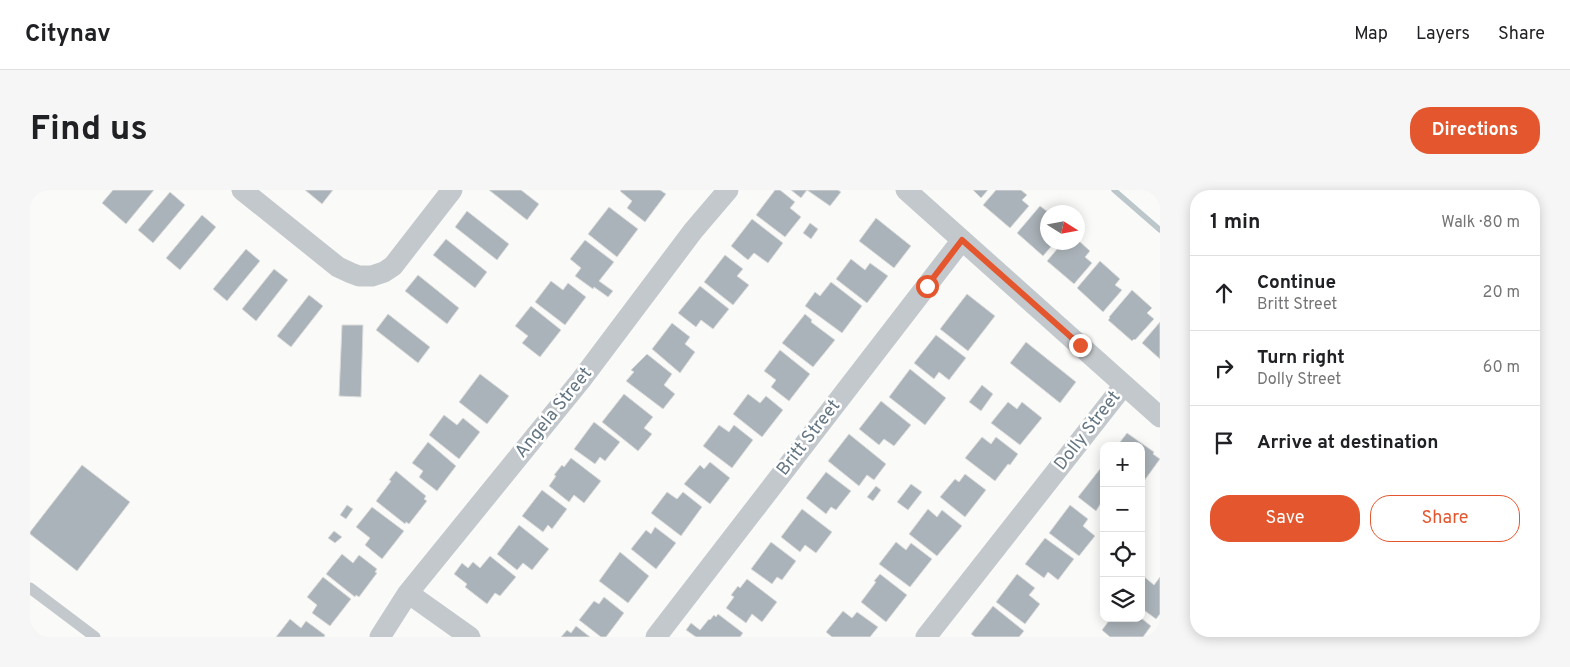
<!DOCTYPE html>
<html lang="en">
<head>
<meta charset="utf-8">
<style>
  body { margin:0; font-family:Overpass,sans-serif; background:#f6f6f6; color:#202124 }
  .controls { position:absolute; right:15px; bottom:15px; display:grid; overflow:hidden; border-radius:10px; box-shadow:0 2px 12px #0003 }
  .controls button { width:45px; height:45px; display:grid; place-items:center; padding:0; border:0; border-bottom:1px solid #e0e0e0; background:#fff; color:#202124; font:25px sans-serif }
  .compass { position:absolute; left:1010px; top:15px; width:45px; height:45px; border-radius:50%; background:#fff; box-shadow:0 2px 12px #0003; rotate:101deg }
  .stop { position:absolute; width:15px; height:15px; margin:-11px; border:4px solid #e4572e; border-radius:50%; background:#fff }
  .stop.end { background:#e4572e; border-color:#fff; box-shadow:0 1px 5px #0008 }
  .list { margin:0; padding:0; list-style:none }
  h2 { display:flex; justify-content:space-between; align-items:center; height:65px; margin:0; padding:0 20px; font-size:21px }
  h2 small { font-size:16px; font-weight:400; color:#757577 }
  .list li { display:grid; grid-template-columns:32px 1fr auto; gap:15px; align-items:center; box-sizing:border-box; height:75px; padding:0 20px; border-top:1px solid #e0e0e0 }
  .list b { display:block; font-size:19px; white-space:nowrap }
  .list p { margin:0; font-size:16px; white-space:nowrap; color:#757577 }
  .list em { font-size:16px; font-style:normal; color:#757577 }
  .actions { display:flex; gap:10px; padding:15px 20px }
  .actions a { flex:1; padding:11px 0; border:1px solid #e4572e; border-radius:20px; text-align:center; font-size:18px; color:#e4572e }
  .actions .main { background:#e4572e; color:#fff }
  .icon { flex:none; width:28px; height:28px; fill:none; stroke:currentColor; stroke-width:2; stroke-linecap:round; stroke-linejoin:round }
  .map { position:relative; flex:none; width:1130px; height:447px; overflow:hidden; border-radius:20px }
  header { display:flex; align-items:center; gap:30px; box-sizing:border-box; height:70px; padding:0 25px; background:#fff; border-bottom:1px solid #e0e0e0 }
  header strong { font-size:24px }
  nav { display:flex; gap:28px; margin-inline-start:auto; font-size:18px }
  .intro { display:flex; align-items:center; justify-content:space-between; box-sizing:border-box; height:120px; padding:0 30px }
  h1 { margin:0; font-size:35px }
  .button { padding:12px 22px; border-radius:20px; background:#e4572e; color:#fff; font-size:18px; font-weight:700 }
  main { display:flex; gap:30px; padding:0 30px }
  aside { flex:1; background:#fff; border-radius:20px; box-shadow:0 2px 12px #0003 }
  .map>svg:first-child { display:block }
</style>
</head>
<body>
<header>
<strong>Citynav</strong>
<nav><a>Map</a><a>Layers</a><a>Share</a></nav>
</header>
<div class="intro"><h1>Find us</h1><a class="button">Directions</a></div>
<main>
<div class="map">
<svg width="1130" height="447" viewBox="0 0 1130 447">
  <rect width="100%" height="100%" fill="#fafaf8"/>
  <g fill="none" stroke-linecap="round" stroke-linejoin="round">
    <path stroke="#bbc7cb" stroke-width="5.5" d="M 1084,0 L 1130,40"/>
  </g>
  <path fill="#aab3b9" stroke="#dcdcda" d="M 83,0 L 124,0 L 96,34 L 72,13 Z
    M 275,0 L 303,0 L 292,14 Z
    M 459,0 L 491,0 L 509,14 L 497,30 Z
    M 591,0 L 630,0 L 636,4 L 615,32 L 597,18 L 602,11 L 590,1 Z
    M 745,0 L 750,0 L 765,12 L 760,18 L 771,27 L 755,47 L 726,25 Z
    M 761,0 L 777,0 L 771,8 Z
    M 777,0 L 808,0 L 811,2 L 800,16 Z
    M 943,0 L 958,0 L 951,8 Z
    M 966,0 L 991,0 L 997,5 L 992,10 L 999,16 L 980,38 L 953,15 Z
    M 140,2 L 155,15 L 123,53 L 108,40 Z
    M 1010,16 L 1018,22 L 1018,52 L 1025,52 L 1013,66 L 987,43 Z
    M 579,17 L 608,39 L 587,67 L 558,44 Z
    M 437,21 L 479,54 L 467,70 L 425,37 Z
    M 172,25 L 186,37 L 150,80 L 136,68 Z
    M 846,28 L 881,56 L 864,78 L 829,51 Z
    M 722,29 L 753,53 L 738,73 L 724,63 L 718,70 L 701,56 Z
    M 780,33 L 788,39 L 781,49 L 773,43 Z
    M 416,49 L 457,82 L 445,98 L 403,65 Z
    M 555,50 L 584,72 L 569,91 L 583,101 L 578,107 L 564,97 L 563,99 L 545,86 L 551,78 L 540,69 Z
    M 1048,50 L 1060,61 L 1055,67 L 1062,73 L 1044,94 L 1017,71 L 1033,52 L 1048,52 Z
    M 216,59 L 230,71 L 197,111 L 183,99 Z
    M 695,65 L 713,79 L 707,86 L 719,95 L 703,115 L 674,92 Z
    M 821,69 L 835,80 L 840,73 L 858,86 L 837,113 L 806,89 Z
    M 1070,71 L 1090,89 L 1085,95 L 1092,100 L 1073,122 L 1047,98 Z
    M 244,79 L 258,90 L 226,131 L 212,119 Z
    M 388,85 L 429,118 L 417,134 L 375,101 Z
    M 521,91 L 533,100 L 538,93 L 556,107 L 535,135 L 505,112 Z
    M 801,92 L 832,116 L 812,143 L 775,116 L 785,102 L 790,106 Z
    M 670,96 L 699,119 L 683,139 L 671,130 L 666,137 L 648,123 Z
    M 1102,100 L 1122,118 L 1117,123 L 1124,129 L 1105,150 L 1104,149 L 1102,151 L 1078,130 L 1080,128 L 1079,127 Z
    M 937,104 L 965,126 L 938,161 L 910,139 Z
    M 279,105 L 293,116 L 261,157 L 247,146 Z
    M 501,116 L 531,140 L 510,167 L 492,153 L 498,146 L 485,136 Z
    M 358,124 L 400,157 L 388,173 L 346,140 Z
    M 775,124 L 782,130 L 781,132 L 805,150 L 783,177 L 752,153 Z
    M 1130,132 L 1130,169 L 1112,153 Z
    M 642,133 L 660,147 L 655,154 L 665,162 L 650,183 L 622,159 Z
    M 312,135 L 333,135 L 331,207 L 309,206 Z
    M 906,145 L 936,168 L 919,190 L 909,182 L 904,189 L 884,173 Z
    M 996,152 L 1046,192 L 1030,213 L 980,173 Z
    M 750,160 L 780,184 L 759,211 L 741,197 L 746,190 L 734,181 Z
    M 617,164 L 642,184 L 634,195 L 645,204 L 633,219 L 596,191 L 604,182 L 601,180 Z
    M 880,179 L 916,208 L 895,235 L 859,207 Z
    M 450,184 L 479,206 L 457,234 L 429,212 Z
    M 952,195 L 963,204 L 951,221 L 939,212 Z
    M 594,204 L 623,227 L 614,238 L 622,244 L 608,261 L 572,232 Z
    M 718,204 L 730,213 L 736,206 L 753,220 L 732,247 L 703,224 Z
    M 851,211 L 881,235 L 864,256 L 854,249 L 849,255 L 829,239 Z
    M 978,212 L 987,219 L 992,212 L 1012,228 L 990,255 L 961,233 Z
    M 414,225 L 427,235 L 433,228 L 450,242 L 429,269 L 399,245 Z
    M 564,232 L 590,252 L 575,271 L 570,267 L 565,274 L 544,259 Z
    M 689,235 L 699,242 L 704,235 L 723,250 L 702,278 L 673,256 Z
    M 1097,243 L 1124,262 L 1123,264 L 1130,269 L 1114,291 L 1111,289 L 1111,256 L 1087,256 Z
    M 819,244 L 856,274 L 844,290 L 837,285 L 829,296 L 798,271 Z
    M 952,247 L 961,254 L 966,247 L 988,264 L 980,275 L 978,274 L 965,291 L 935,268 Z
    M 398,252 L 426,276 L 407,301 L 389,287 L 393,281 L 382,273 Z
    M 541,268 L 571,291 L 554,313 L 544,305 L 539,312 L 519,296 L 526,286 L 524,285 L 532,275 L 534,277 Z
    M 680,272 L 700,288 L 680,314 L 654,294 L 670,275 L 674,279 Z
    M 52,275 L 100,312 L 47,381 L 0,344 L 0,342 Z
    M 1070,279 L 1074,282 L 1074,315 L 1071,313 L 1066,321 L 1048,307 Z
    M 366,281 L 396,306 L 394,309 L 397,311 L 379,334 L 376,332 L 375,334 L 346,311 L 361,291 L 359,290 Z
    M 796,282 L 821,301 L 806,320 L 801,317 L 796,324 L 776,308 Z
    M 935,284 L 956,300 L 935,327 L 910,307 L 925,289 L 929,292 Z
    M 881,294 L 892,302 L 878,320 L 867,312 Z
    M 846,296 L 851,300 L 843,311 L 837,307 Z
    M 512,300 L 537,319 L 522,339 L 518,335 L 513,342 L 492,326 Z
    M 637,302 L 647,309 L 653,302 L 672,317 L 651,346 L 621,323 Z
    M 317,315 L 323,319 L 316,329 L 310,325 Z
    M 1040,315 L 1058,329 L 1053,336 L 1065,346 L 1049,366 L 1019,343 Z
    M 342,317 L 374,341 L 352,369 L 335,355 L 340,348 L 326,337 Z
    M 772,319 L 802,342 L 786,363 L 775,355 L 770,362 L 751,347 Z
    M 898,319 L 907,327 L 912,320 L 932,336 L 907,366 L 879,344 Z
    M 489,335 L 519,359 L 502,380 L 493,373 L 487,380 L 467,364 Z
    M 625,337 L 646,353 L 626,379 L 601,359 L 616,340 L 621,344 Z
    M 304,341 L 312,347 L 305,353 L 298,348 Z
    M 1015,348 L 1044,369 L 1028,390 L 1018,382 L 1014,388 L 995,374 Z
    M 741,352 L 766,371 L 752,390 L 747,387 L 742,394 L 721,379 Z
    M 866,352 L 876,360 L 881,353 L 902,369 L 880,397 L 849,374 Z
    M 590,362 L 619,386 L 598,413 L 569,391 Z
    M 312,364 L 323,373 L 329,365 L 347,379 L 345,382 L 347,383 L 329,407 L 326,405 L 325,407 L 296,384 Z
    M 460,366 L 486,387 L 470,406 L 465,403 L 457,414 L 435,397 L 437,394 L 424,384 L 432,373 L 438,378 L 443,372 L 450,378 Z
    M 850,384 L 877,405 L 856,432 L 831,412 L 846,392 L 844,391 Z
    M 987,384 L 1005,398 L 999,405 L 1010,414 L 995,434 L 966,412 Z
    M 1112,385 L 1124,395 L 1130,387 L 1130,424 L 1126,429 L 1111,418 Z
    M 293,387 L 321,409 L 300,436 L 282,423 L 287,415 L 277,407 Z
    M 717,389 L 747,412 L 732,432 L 722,424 L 716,433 L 696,418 L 704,407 L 701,405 L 708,396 L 710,398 Z
    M 574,407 L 594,423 L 576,447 L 571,447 L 549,430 L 564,411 L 569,414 Z
    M 963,416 L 994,441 L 989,447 L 945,447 L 941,444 Z
    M 813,421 L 822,428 L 827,422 L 848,437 L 840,447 L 802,447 L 796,442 Z
    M 688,424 L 713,443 L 710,447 L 666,447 L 656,440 L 661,433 L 670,440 L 679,429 L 680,430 L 684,425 L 686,427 Z
    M 1081,428 L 1111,428 L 1121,436 L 1113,447 L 1080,447 L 1072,440 Z
    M 260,429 L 271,438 L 276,431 L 295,445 L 294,447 L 246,447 Z
    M 546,436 L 560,447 L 531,447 L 537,440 L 541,443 Z"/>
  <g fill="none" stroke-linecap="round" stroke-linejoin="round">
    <path stroke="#c3c8cc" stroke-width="11" d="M 0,398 L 65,447"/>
    <path stroke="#c3c8cc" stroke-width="21" d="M 212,0 L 308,77 L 321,83 L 329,86 L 342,86 L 354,82 L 363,76 L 422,0
      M 876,0 L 1130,227
      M 378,403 L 440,447
      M 350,447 L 378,403 L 551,190 L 663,41 L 698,0
      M 626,447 L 932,50
      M 896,447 L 1094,195"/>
  </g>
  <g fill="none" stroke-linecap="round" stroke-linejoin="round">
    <path stroke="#e4572e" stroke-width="6" d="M 897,96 L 932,50 L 1050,155"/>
  </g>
  <g text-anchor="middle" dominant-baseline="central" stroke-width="5" stroke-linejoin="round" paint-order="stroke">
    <g font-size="18" fill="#657683" stroke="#fff">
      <text transform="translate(524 223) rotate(-51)">Angela Street</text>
      <text transform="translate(1058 241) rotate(-52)">Dolly Street</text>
      <text transform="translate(779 248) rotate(-52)">Britt Street</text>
    </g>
  </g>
</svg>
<div class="controls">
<button>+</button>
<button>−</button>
<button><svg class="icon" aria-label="locate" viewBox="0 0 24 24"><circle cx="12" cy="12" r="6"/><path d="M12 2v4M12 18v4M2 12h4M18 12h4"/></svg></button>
<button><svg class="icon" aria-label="layers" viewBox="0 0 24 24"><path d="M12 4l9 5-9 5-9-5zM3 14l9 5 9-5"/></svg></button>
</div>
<svg class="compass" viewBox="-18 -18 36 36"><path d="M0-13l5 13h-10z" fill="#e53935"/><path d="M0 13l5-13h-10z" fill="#757577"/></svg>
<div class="stop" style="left:897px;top:96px"></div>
<div class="stop end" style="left:1050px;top:155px"></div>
</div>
<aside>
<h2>1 min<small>Walk · 80 m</small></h2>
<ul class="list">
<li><svg class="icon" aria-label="ahead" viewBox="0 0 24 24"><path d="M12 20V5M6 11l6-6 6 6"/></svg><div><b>Continue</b><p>Britt Street</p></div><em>20 m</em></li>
<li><svg class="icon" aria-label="right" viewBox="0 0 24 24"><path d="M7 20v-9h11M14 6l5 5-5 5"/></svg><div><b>Turn right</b><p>Dolly Street</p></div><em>60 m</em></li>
<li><svg class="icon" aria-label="arrive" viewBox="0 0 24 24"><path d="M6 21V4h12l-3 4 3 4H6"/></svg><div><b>Arrive at destination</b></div></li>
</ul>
<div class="actions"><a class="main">Save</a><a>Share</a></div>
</aside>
</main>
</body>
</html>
